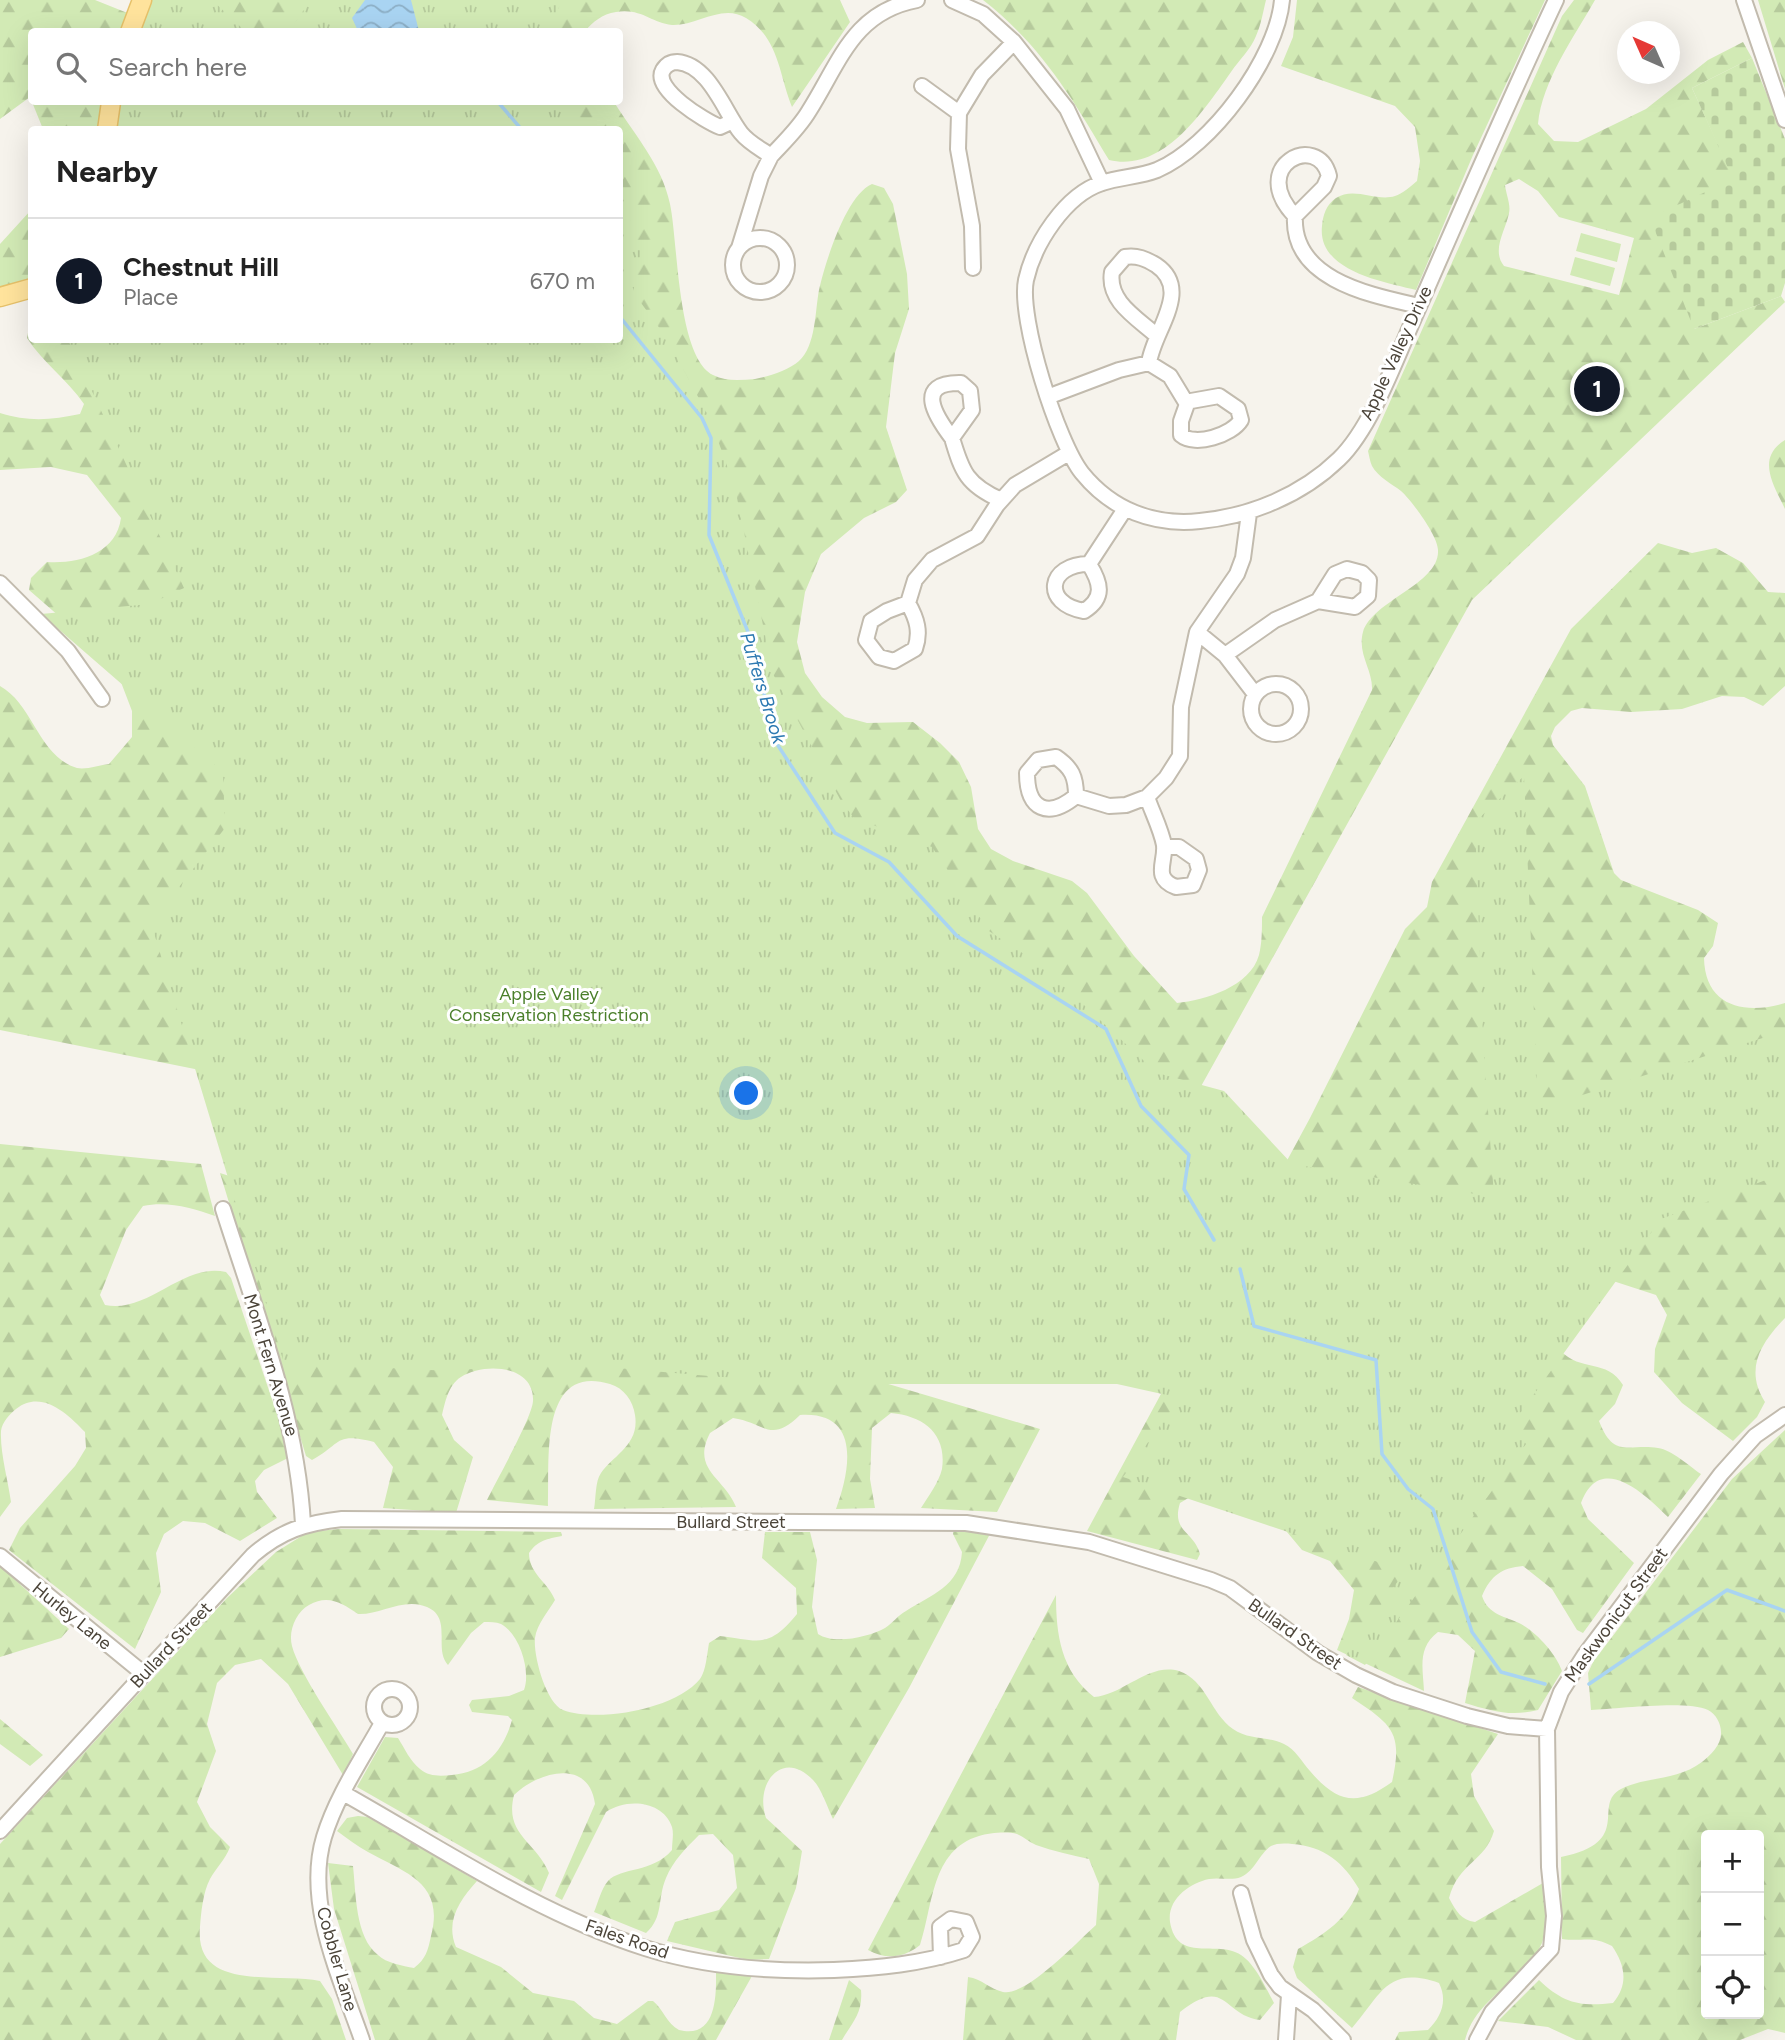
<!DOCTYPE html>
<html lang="en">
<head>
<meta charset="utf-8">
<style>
  body { margin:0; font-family:Figtree,sans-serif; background:#f2f2f2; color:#222 }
  .controls { position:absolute; right:21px; bottom:21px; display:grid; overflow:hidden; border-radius:7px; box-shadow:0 7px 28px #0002 }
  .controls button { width:63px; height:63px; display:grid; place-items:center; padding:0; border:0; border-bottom:2px solid #e0e0e0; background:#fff; color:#222; font:35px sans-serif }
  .compass { position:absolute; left:1617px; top:21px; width:63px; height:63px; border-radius:50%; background:#fff; box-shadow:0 7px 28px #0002; rotate:315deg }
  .you { position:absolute; left:747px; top:1094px; width:24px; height:24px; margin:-18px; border:5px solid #fff; border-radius:50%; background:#1a73e8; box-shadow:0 0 0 10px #1a73e833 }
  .badge { display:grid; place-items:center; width:46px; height:46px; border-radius:50%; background:#111827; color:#fff; font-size:23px; font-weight:700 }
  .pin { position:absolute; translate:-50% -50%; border:4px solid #fff; box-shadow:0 2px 7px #0006 }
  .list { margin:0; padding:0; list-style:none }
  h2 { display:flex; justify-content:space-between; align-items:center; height:91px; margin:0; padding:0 28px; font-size:30px }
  h2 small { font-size:23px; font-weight:400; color:#767676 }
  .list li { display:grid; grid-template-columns:46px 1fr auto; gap:21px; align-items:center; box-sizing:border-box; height:126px; padding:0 28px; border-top:2px solid #e0e0e0 }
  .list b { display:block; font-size:26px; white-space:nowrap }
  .list p { margin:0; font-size:23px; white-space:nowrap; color:#767676 }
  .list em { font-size:23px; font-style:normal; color:#767676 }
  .icon { flex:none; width:38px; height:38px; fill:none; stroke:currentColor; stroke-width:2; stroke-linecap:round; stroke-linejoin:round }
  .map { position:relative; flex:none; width:1785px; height:2040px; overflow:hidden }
  .search { position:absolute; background:#fff; box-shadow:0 7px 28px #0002; left:28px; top:28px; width:595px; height:77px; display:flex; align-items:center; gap:18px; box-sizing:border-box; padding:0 24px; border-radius:7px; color:#767676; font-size:26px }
  .panel { position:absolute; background:#fff; box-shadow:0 7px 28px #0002; left:28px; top:126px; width:595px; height:217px; border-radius:7px }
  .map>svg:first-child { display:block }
</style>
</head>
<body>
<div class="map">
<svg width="1785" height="2040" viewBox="0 0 1785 2040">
  <defs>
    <pattern id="forest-firs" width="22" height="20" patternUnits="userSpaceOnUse" patternTransform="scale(1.75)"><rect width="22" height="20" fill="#d2eab5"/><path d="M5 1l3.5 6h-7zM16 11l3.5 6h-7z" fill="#b6ca9c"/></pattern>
    <pattern id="cemetery-stones" width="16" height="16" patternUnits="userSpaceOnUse" patternTransform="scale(1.75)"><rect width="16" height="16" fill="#d2eab5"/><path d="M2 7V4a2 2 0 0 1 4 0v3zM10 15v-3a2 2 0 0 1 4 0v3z" fill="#b6ca9c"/></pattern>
    <pattern id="park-tufts" width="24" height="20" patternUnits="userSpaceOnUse" patternTransform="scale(1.75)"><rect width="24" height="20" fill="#d2eab5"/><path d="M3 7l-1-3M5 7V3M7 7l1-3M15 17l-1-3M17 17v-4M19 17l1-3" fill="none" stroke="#b6ca9c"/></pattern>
    <pattern id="water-waves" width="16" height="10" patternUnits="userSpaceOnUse" patternTransform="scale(1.75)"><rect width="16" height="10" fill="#a9d4f2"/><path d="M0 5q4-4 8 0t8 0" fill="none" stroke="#8caec5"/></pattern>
  </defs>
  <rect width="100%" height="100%" fill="#f6f3ec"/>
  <path fill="url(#forest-firs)" fill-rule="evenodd" d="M 0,0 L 95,0 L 130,14 L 123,31 L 32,32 L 31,101 L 30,97 L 0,119 Z
    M 151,0 L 365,0 L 358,31 L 136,32 Z
    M 411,0 L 840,0 L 850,22 L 792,107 C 779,75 779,38 746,18 C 722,3 697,26 672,25 C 651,23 642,8 616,12 C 602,14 593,22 585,31 L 419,31 Z
    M 983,0 L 1266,0 C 1263,12 1261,25 1256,36 C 1251,49 1239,60 1231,72 C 1204,110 1164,173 1109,160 C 1072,98 1041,45 983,0 Z
    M 1297,0 L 1545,0 L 1473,155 L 1416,290 C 1384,282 1317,271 1322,226 C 1323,215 1326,205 1336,198 C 1354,186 1376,202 1395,196 C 1402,194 1411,186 1417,181 L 1420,161 L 1415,127 L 1395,106 L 1281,66 L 1293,37 Z
    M 1574,0 L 1595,0 C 1574,37 1542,81 1538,124 L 1554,141 L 1578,142 L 1646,109 L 1708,60 L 1743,42 L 1752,58 L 1692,88 L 1734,179 L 1694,329 L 1781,296 L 1785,302 L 1472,600 L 1063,1334 L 314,1093 L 0,1030 L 0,686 C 33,704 39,757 77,768 C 86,770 100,765 109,764 L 132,737 L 132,711 L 114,664 L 29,590 L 31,578 L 47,562 C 78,564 116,554 121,518 L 87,475 L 51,467 L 0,470 L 0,413 C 28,422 52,420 80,414 L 84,404 C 67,379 43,363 27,338 L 31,316 L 32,340 L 620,340 L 620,130 L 115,129 L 119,102 L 614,102 C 634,134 662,165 670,204 C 678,241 677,357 713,375 C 727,382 741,380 755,379 C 768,377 789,370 799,361 C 816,346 815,311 819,290 C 825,263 846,195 872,184 L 884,188 L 893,204 L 907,274 L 909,309 L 895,353 L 886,427 L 907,490 L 896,502 L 864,518 L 821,554 L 805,592 L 797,642 L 805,673 L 822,697 L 845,717 L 867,723 L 913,722 L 940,743 L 959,762 L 971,787 L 978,829 L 991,849 L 1013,861 L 1072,881 L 1087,893 L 1134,956 L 1177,1003 C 1205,1000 1250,987 1259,955 C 1262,943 1262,930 1262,917 L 1372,690 C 1373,670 1357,654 1363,632 C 1373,600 1440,584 1438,550 C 1438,536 1412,501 1401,491 C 1392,484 1378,477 1372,466 C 1370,462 1369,455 1368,451 L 1562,16 ZM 1519,179 L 1538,191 L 1559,217 L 1634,238 L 1619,295 L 1504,266 C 1491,250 1506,230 1509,213 C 1511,205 1506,194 1505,185 Z
    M 1758,0 L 1785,0 L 1785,89 Z
    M 32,102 L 105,102 L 100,129 L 43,129 Z
    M 31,210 L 31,277 L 13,290 L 0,291 L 0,244 Z
    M 1785,440 L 1785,509 C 1773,484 1756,458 1785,440 Z
    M 1658,543 L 1692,553 L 1716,548 L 1743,563 L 1768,592 L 1785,593 L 1785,686 L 1763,706 L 1744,697 L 1722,696 L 1682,709 L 1631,712 L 1582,708 L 1571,711 L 1555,727 L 1551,736 L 1553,745 L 1585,786 L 1614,873 L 1621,880 L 1698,910 L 1718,923 L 1713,946 L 1704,958 C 1705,1007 1745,1015 1785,1003 L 1785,1318 C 1761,1343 1744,1369 1765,1402 L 1757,1417 L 1733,1441 L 1682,1403 L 1654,1372 L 1655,1349 L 1667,1315 L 1656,1295 L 1610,1280 L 1560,1350 C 1581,1373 1607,1358 1623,1385 L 1615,1404 L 1599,1421 C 1614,1460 1629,1443 1658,1448 C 1672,1450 1689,1466 1701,1474 L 1668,1517 C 1645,1494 1600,1451 1581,1503 L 1588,1519 L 1634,1563 L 1583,1633 L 1577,1630 L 1552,1589 L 1523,1566 C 1502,1568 1491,1575 1482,1596 C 1488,1615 1505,1616 1521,1624 C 1537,1633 1556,1654 1562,1671 L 1538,1710 C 1511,1717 1491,1711 1465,1703 L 1475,1651 L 1458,1635 L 1438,1632 C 1417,1648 1423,1668 1424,1691 L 1337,1650 L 1349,1619 L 1354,1590 L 1330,1561 L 1302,1550 L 1277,1520 L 1195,1494 L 1180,1503 C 1171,1532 1194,1531 1200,1554 L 1197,1560 L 1087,1531 L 1310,1118 L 1405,929 L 1427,907 L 1432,882 L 1571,629 Z
    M 0,1144 L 201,1164 L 215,1216 C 192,1208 168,1201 143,1206 L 126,1230 L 100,1295 L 105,1305 C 148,1314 183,1262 226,1272 L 231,1278 L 282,1429 L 288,1458 L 264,1470 L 255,1481 L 257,1492 L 277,1518 L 240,1541 L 205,1523 L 183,1521 L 164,1534 L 156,1553 L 161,1592 L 135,1649 L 9,1550 L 20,1528 L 75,1466 L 86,1448 L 85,1432 C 67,1413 41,1389 16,1409 C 10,1414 2,1422 1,1431 C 0,1453 8,1480 11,1502 L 0,1517 Z
    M 220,1173 L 737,1339 L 1040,1429 L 997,1512 L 921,1508 C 928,1497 939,1482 942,1469 C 947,1434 924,1416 891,1413 L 872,1428 L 870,1479 L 875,1508 L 836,1509 C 850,1471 862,1411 800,1415 C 770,1444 766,1423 733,1418 L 710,1433 C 691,1470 724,1477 736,1507 L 594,1509 C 596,1499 595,1481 601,1473 C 612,1456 640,1445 635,1415 C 633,1401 624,1388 610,1384 C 538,1362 550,1463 548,1506 L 487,1500 C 496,1481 532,1418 533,1401 C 535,1365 484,1362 461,1377 C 448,1385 445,1403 442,1415 L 454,1440 L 473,1457 L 456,1513 L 383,1508 L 393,1467 L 374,1442 C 334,1432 342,1444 312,1460 L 306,1456 Z
    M 1785,1430 L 1785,2033 L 1768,2029 L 1740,2040 L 1576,2040 L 1548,2027 L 1498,2021 L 1539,1980 C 1563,2003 1580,2007 1613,2003 C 1629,1984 1625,1965 1612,1946 C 1591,1935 1584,1942 1562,1939 L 1561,1857 C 1635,1842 1591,1805 1621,1789 C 1647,1776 1677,1781 1702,1762 C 1711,1755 1722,1744 1721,1732 C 1721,1724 1716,1714 1708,1710 C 1687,1700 1617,1709 1591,1710 L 1588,1673 L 1593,1662 L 1732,1479 ZM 1706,1835 L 1759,1835 L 1759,2014 L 1706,2014 Z
    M 339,1529 L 561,1532 L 562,1536 C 547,1539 538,1540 529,1553 C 529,1574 548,1582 555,1600 C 548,1612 537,1624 535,1638 C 533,1655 546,1703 563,1710 C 598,1723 676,1709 700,1679 C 706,1671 707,1654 709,1643 L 720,1636 C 760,1641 768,1649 797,1614 L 796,1588 L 762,1558 L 765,1532 L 810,1532 L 817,1560 L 812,1607 L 818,1634 C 834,1645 869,1637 885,1628 C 893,1623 898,1615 906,1611 C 931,1595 960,1586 962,1552 L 953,1534 L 954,1529 L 991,1532 L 909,1688 L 833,1819 C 827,1807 822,1789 813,1780 C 783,1748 754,1783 766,1818 L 802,1851 L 796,1888 L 769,1959 L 748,1960 L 667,1941 L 675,1922 L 719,1910 L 737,1888 L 733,1855 L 713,1834 L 699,1835 C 686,1848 673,1861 666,1878 C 657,1899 664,1917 646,1933 L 594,1912 C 598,1903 601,1889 608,1881 C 621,1867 653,1873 672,1850 C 672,1842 674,1834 672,1827 C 663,1800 626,1798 606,1812 L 562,1900 L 555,1896 L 595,1804 C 589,1758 539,1771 514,1795 C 504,1835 536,1841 549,1873 L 541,1892 L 357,1787 L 385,1737 L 398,1738 C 405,1749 410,1761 420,1769 C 429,1777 441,1776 452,1775 C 484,1772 503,1752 512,1720 L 508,1716 L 472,1712 L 469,1705 L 472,1700 L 509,1696 L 524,1690 C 531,1672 520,1634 501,1624 C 496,1622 490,1622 484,1622 L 471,1633 L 448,1665 C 433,1649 453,1618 427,1607 C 404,1597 380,1615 358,1614 C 342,1603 328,1594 309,1605 C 296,1612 288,1631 292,1646 C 299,1673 338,1728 353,1754 L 343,1775 L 288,1684 L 261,1659 L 235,1665 L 217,1683 L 207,1724 L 216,1751 L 197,1802 L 210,1827 L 230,1847 C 225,1860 216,1868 210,1879 C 203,1892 201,1913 200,1927 C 194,1993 278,1972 320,1981 L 332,1999 L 346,2040 L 0,2040 L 0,1844 L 227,1598 L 276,1552 L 308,1532 Z
    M 0,1566 L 69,1629 L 61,1638 L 0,1657 Z
    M 1056,1595 C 1056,1635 1061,1671 1094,1697 C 1123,1695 1149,1662 1179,1671 C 1206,1680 1211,1714 1233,1729 C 1248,1740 1268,1736 1284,1744 C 1295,1749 1302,1762 1310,1771 C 1337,1803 1358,1807 1392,1782 C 1403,1733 1393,1725 1352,1698 L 1358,1687 L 1498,1734 L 1471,1774 L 1474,1796 L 1494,1831 C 1485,1862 1459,1862 1449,1898 C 1456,1911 1461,1920 1475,1922 L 1543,1883 C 1544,1900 1549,1927 1542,1943 C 1525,1982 1476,1996 1465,2040 L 1395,2040 L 1399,2032 L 1428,2030 C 1441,2017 1448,2001 1439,1983 C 1387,1965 1381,1995 1352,2028 L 1297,1978 L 1293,1967 L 1298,1949 C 1325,1934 1348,1919 1359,1889 C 1344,1863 1324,1846 1292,1844 C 1286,1843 1276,1843 1271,1846 C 1259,1854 1255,1871 1241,1877 C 1231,1881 1220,1877 1209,1879 C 1190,1883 1167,1899 1170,1922 C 1177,1964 1217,1939 1241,1955 C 1255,1964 1266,1988 1274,2003 L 1260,2020 C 1222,2015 1227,1975 1180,2012 L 1176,2040 L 963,2040 L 968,1977 C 982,1979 990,1989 1003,1992 C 1026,1997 1079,1940 1096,1925 L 1099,1884 L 1089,1859 C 1071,1855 1053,1851 1036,1845 C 1029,1842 1024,1837 1017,1834 C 1007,1831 989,1833 979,1836 C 931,1850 933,1907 920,1945 C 904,1958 886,1960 868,1950 Z
    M 0,1719 L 43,1755 L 30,1766 L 0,1744 Z
    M 358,1816 L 368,1817 L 477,1881 C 460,1900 445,1921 456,1947 L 501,1967 L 533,1993 L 574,2001 L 594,2018 L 617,2024 L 648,2001 L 653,2001 C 663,2009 667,2024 679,2030 C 719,2040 716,1990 716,1969 L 752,1976 L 716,2040 L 375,2040 L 334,1909 L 328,1863 L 353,1866 C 356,1893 355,1937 378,1955 C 386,1963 403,1966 414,1968 C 426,1959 428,1950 431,1936 C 445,1883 406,1873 368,1852 C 357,1846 347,1838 337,1831 L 347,1818 Z
    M 849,1980 L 861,1990 C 863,2013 853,2021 842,2040 L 829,2040 Z"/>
  <path fill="url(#cemetery-stones)" d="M 1752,58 L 1785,139 L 1785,283 L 1781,296 L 1694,329 L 1650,218 L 1733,179 L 1692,88 Z"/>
  <path fill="url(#park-tufts)" d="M 154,0 L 212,0 L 245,31 L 140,32 Z
    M 311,0 L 563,0 L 546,31 L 288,32 Z
    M 120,102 L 556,102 L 579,129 L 115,130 Z
    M 620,196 L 624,200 L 641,252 L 633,292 L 666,337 L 711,421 L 735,488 L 773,674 L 841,801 L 854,818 L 932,847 L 989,931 L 1042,966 L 1157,1073 L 1224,1091 L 1292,1164 L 1494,1197 L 1483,1038 L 1475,822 L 1524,776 L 1538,1109 L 1785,1031 L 1785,1173 L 1661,1219 L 1511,1426 L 1526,1444 L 1365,1665 L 1346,1655 L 1405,1571 L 1123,1477 L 1180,1398 L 1117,1384 L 803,1384 L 548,1362 L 451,1371 L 284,1363 L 151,923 L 225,828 L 223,772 L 41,614 L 150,604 L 184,588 L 68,340 L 620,340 Z"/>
  <path fill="#d2eab5" d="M 1581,233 L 1621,244 L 1617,262 L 1576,251 Z
    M 1575,257 L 1615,268 L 1610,286 L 1570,275 Z"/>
  <path fill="url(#water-waves)" d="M 365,0 L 411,0 L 419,31 L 358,31 L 352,18 Z"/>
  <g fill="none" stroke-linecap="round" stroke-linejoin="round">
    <path stroke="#a9d4f2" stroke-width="3.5" d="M 498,102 L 522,130
      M 620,317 L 702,418 L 711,438 L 709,535 L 748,632 L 777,744 L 835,833 L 889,862 L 957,936 L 1106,1029 L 1141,1106 L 1189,1155 L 1184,1189 L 1214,1240
      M 1240,1269 L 1254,1326 L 1376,1360 L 1382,1454 L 1408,1489 L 1433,1509 L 1472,1632 L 1501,1672 L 1545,1684
      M 1589,1684 L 1727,1590 L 1785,1611"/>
    <defs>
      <path id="minor" d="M 952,0 L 983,14 L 1014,42 L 982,75 L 959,113
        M 1282,0 C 1277,58 1211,147 1157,170 C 1139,177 1120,177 1102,183 C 1065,195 1034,244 1026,280 C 1018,318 1058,443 1082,473 C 1112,510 1154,526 1200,521 C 1251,516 1302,495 1339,459 C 1373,426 1398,353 1418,309 C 1463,206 1508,102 1556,0
        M 1744,0 L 1785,120
        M 1014,42 L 1067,109 L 1102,183
        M 922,86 L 959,113 L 958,149 L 972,226 L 973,268
        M 733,121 L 720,127 C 705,121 652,89 663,70 C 666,65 671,62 677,62 C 709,64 725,113 741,133 C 749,143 761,149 771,156 L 761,176 L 739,248
        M 771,156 C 784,142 799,128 809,111 C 840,62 853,12 917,0
        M 1295,216 C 1247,166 1318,131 1329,176 L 1324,187 L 1295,216 C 1291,280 1371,295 1419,306
        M733 265a27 27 0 1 1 54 0a27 27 0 1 1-54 0Z
        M 1149,363 C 1153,331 1193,290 1156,265 C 1146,259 1137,255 1125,257 L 1112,272 C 1107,301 1137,318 1156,335
        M 1050,396 L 1119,370 L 1149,363 L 1170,376 L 1187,404 L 1181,421 L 1181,435 C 1195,447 1232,435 1241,420 L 1238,409 L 1219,396 L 1191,401 L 1187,404
        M 952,438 C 936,417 913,382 961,383 L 970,391 L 972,410 L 952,438 C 962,472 967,485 1001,500
        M 1089,564 C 1047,564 1042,604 1084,611 C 1105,598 1101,583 1089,564 L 1125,509
        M 0,583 L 68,651 L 102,699
        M 908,603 C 917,619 921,632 915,649 L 894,661 L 879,657 L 866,640 L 871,621 L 887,611 L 908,603 L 915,580 L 932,560 L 977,536 L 997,505 L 1015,485 L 1067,454
        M 1197,632 L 1237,574 L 1243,558 L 1249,513
        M1251 709a25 25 0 1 1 50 0a25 25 0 1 1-50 0Z
        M 1255,694 L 1225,655 L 1275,620 L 1318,601 L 1335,574 L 1347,569 L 1362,573 L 1369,580 L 1368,596 L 1355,607 L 1318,601
        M 1076,796 C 1076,777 1072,768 1056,757 L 1038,760 L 1027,773 C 1027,810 1048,819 1076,796 L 1109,806 L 1126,805 L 1147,797 L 1166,778 L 1180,756 L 1181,707 L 1197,632 L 1225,655
        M 1147,797 C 1152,812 1161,829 1164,845 C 1166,862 1152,878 1176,887 L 1193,885 L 1199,870 L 1196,859 L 1179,847 L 1164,847
        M 223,1209 C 256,1313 297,1415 303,1524
        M 0,1556 L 144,1674
        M374 1707a18 18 0 1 1 36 0a18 18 0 1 1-36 0Z
        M 343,1793 C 441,1848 538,1914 645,1948 C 705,1967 771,1972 834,1970 C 879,1968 921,1964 964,1950 L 972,1937 L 966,1922 L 951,1919 L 940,1927 L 941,1957
        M 0,1831 L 253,1555 C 281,1531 305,1523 342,1519 L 966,1523 L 1089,1542 L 1211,1580 L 1230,1588 L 1318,1653 L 1356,1675 L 1393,1692 L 1467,1716 L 1508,1726 L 1547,1729
        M 1241,1893 L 1254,1940 L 1271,1975 L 1280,1987 L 1313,2010 L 1343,2040
        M 362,2040 C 341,1979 304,1903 324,1837 C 336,1797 362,1759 382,1723
        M 1286,2040 L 1289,1995
        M 1477,2040 L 1492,2012 L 1551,1949 L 1554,1916 L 1549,1867 L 1547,1729 L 1561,1692 L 1584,1656 L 1721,1474 L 1755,1436 L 1785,1415"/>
      <path id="major" d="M 130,32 L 142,0
        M 107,130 L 111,102
        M 0,297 L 32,288"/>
    </defs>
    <use href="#minor" stroke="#c2bbae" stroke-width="18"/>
    <use href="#major" stroke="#e6c16a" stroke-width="21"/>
    <use href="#minor" stroke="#fff" stroke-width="14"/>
    <use href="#major" stroke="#ffe39c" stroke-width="18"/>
  </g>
  <g text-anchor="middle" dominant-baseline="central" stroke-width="6" stroke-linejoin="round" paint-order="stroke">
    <g font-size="18" fill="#4b4439" stroke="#fff">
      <text transform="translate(1396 353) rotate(-65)">Apple Valley Drive</text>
      <text transform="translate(271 1365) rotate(73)">Mont Fern Avenue</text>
      <text x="731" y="1522">Bullard Street</text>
      <text transform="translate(1616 1615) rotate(-54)">Maskwonicut Street</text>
      <text transform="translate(72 1616) rotate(39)">Hurley Lane</text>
      <text transform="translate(1295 1634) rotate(35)">Bullard Street</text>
      <text transform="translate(171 1645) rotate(-47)">Bullard Street</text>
      <text transform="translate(627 1939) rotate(19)">Fales Road</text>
      <text transform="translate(337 1959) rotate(74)">Cobbler Lane</text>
    </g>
    <g font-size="18" fill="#4a7f2a" stroke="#fff">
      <text x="549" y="994">Apple Valley<tspan x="549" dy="21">Conservation Restriction</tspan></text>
    </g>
    <g font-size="19" font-style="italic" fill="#2e7ab2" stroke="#fff">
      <text transform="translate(763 688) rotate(73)">Puffers Brook</text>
    </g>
  </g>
</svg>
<div class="controls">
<button>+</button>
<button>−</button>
<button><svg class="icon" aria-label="locate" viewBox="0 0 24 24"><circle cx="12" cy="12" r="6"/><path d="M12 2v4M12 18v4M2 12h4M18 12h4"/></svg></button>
</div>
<svg class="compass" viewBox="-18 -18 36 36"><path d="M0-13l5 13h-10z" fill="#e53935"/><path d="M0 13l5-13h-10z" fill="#767676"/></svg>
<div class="you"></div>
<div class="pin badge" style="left:1597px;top:389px">1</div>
<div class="search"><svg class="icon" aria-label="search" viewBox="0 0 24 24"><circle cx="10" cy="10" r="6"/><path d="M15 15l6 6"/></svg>Search here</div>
<section class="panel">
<h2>Nearby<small></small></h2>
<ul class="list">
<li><span class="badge">1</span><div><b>Chestnut Hill</b><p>Place</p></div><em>670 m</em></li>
</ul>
</section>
</div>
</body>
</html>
